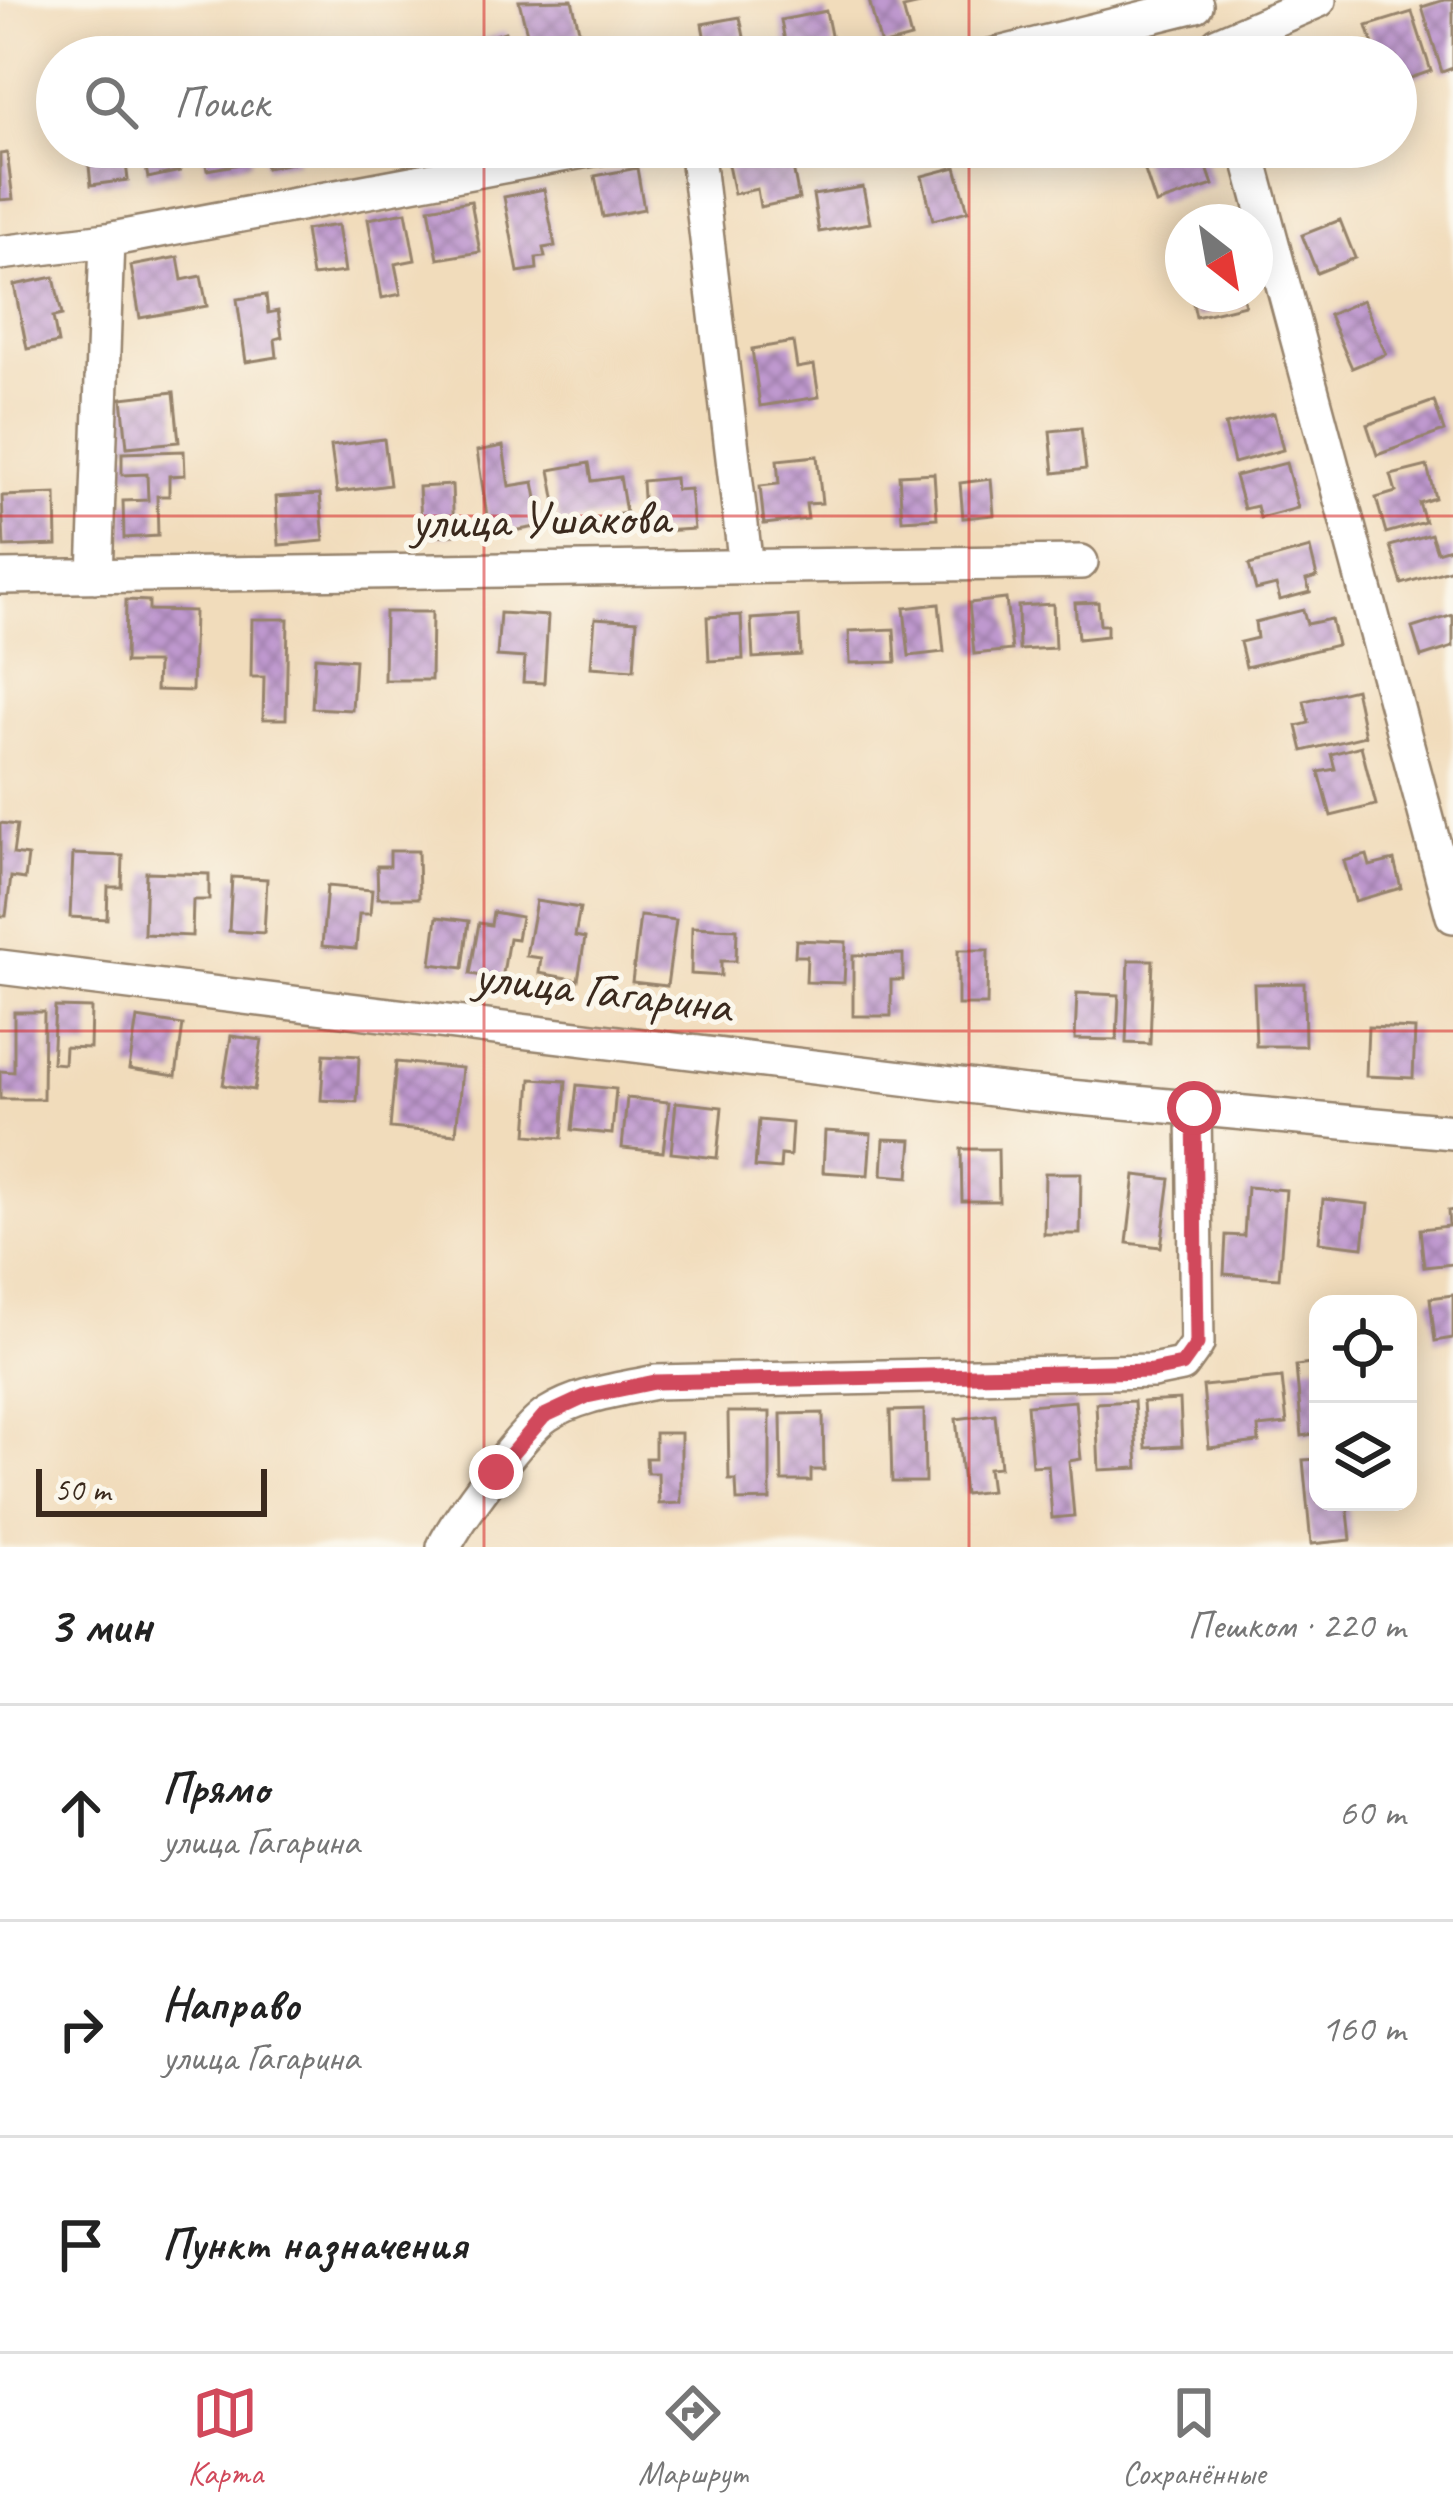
<!DOCTYPE html>
<html lang="ru">
<head>
<meta charset="utf-8">
<style>
  body { margin:0; font-family:Caveat,sans-serif; background:#f2f2f2; color:#222 }
  .controls { position:absolute; right:36px; bottom:36px; display:grid; overflow:hidden; border-radius:24px; box-shadow:0 6px 30px #0003 }
  .controls button { width:108px; height:108px; display:grid; place-items:center; padding:0; border:0; border-bottom:3px solid #e0e0e0; background:#fff; color:#222; font:60px sans-serif }
  .compass { position:absolute; left:1165px; top:204px; width:108px; height:108px; border-radius:50%; background:#fff; box-shadow:0 6px 30px #0003; rotate:149deg }
  .scale { position:absolute; left:36px; bottom:30px; width:231px; box-sizing:border-box; padding-left:12px; border:6px solid #3b2a1e; border-top:0; font-size:33px; line-height:42px; white-space:nowrap; color:#3b2a1e; -webkit-text-stroke:9px #fbf7ec; paint-order:stroke }
  .stop { position:absolute; width:36px; height:36px; margin:-27px; border:9px solid #d1495b; border-radius:50%; background:#fff }
  .stop.end { background:#d1495b; border-color:#fff; box-shadow:0 3px 12px #0008 }
  .list { margin:0; padding:0; list-style:none }
  h2 { display:flex; justify-content:space-between; align-items:center; height:156px; margin:0; padding:0 48px; font-size:51px }
  h2 small { font-size:39px; font-weight:400; color:#767676 }
  .list li { display:grid; grid-template-columns:78px 1fr auto; gap:36px; align-items:center; box-sizing:border-box; height:216px; padding:0 48px; border-top:3px solid #e0e0e0 }
  .list b { display:block; font-size:45px; white-space:nowrap }
  .list p { margin:0; font-size:39px; white-space:nowrap; color:#767676 }
  .list em { font-size:39px; font-style:normal; color:#767676 }
  .icon { flex:none; width:66px; height:66px; fill:none; stroke:currentColor; stroke-width:2; stroke-linecap:round; stroke-linejoin:round }
  .map { position:relative; flex:none; width:1453px; height:1547px; overflow:hidden }
  .search { position:absolute; background:#fff; box-shadow:0 6px 30px #0003; left:36px; right:36px; top:36px; height:132px; display:flex; align-items:center; gap:30px; box-sizing:border-box; padding:0 42px; border-radius:66px; color:#767676; font-size:45px }
  .sheet { height:804px; background:#fff }
  nav { display:flex; justify-content:space-around; align-items:center; box-sizing:border-box; height:168px; border-top:3px solid #e0e0e0; background:#fff; font-size:33px; color:#767676 }
  nav a { display:grid; justify-items:center; gap:6px }
  nav .on { color:#d1495b }
  .map>svg:first-child { display:block }
</style>
</head>
<body>
<div class="map">
<svg width="1453" height="1547" viewBox="0 0 1453 1547">
  <defs>
    <pattern id="building-cross-hatch" width="8" height="8" patternUnits="userSpaceOnUse" patternTransform="scale(3)"><rect width="8" height="8" fill="#bf99cf"/><path d="M0 0l8 8M0 8l8-8" fill="none" stroke="#9c7da7"/></pattern>
  </defs>
  <rect width="100%" height="100%" fill="#fbf7ec"/>
  <filter id="ink" filterUnits="userSpaceOnUse"><feTurbulence type="fractalNoise" baseFrequency=".00833" numOctaves="2"/><feDisplacementMap in="SourceGraphic" scale="24" xChannelSelector="R" yChannelSelector="G"/><feConvolveMatrix kernelMatrix="1 2 1 2 8 2 1 2 1" color-interpolation-filters="sRGB"/></filter>
  <filter id="wash" filterUnits="userSpaceOnUse"><feTurbulence type="fractalNoise" baseFrequency=".004" numOctaves="4" result="noise"/><feDisplacementMap in="SourceGraphic" scale="48" xChannelSelector="R" yChannelSelector="G"/><feGaussianBlur stdDeviation="2.7" result="paint"/><feColorMatrix in="noise" values="0 0 0 0 0 0 0 0 0 0 0 0 0 0 0 0 0 1.4 0 .05"/><feComposite in="paint" operator="in"/></filter>
  <g filter="url(#wash)">
    <rect width="100%" height="100%" fill="#f1dcbb"/>
    <g id="blocks">
      <path fill="url(#building-cross-hatch)" d="M 572,0 L 584,51 L 557,57 L 533,57 L 519,1 Z
        M 869,0 L 928,0 L 928,2 L 903,8 L 911,38 L 881,46 Z
        M 1444,0 L 1453,0 L 1453,68 L 1442,72 L 1422,7 Z
        M 826,11 L 834,50 L 788,57 L 781,20 Z
        M 1412,12 L 1431,71 L 1396,83 L 1396,57 L 1377,57 L 1367,26 Z
        M 740,17 L 748,57 L 708,57 L 702,24 Z
        M 505,32 L 513,57 L 472,57 L 468,44 Z
        M 87,147 L 124,147 L 128,180 L 91,185 Z
        M 142,147 L 176,147 L 180,171 L 148,178 Z
        M 203,147 L 249,147 L 251,162 L 207,170 Z
        M 261,147 L 294,147 L 297,162 L 266,168 Z
        M 745,147 L 789,147 L 799,199 L 760,207 L 757,189 L 734,194 L 725,151 Z
        M 1156,147 L 1200,147 L 1213,185 L 1156,204 L 1139,153 Z
        M 7,153 L 13,199 L 0,200 L 0,154 Z
        M 956,167 L 968,211 L 933,220 L 922,176 Z
        M 637,168 L 644,209 L 603,217 L 595,176 Z
        M 863,187 L 870,223 L 819,232 L 813,195 Z
        M 544,189 L 555,246 L 543,248 L 545,257 L 536,258 L 537,269 L 518,272 L 504,197 Z
        M 471,201 L 480,252 L 438,259 L 429,208 Z
        M 406,212 L 415,260 L 395,264 L 401,294 L 382,298 L 368,219 Z
        M 1340,220 L 1355,258 L 1317,273 L 1302,235 Z
        M 338,225 L 345,272 L 312,276 L 305,230 Z
        M 178,257 L 182,280 L 201,276 L 207,306 L 140,318 L 131,266 Z
        M 54,277 L 62,315 L 53,317 L 58,343 L 27,349 L 14,285 Z
        M 1191,294 L 1242,294 L 1245,305 L 1196,317 Z
        M 266,295 L 268,313 L 278,311 L 282,337 L 275,339 L 277,357 L 246,362 L 237,299 Z
        M 1363,300 L 1386,354 L 1352,368 L 1329,315 Z
        M 793,342 L 797,368 L 814,365 L 819,397 L 760,406 L 752,349 Z
        M 174,392 L 179,442 L 127,447 L 122,398 Z
        M 1434,401 L 1444,431 L 1377,455 L 1367,425 Z
        M 1274,413 L 1283,450 L 1234,463 L 1225,425 Z
        M 1081,428 L 1086,469 L 1054,473 L 1050,431 Z
        M 384,439 L 390,485 L 337,492 L 331,446 Z
        M 503,446 L 509,486 L 534,482 L 542,526 L 490,535 L 477,451 Z
        M 184,451 L 185,475 L 169,476 L 169,496 L 157,496 L 158,536 L 124,538 L 123,501 L 148,500 L 147,474 L 122,475 L 122,453 Z
        M 817,456 L 822,503 L 806,504 L 808,519 L 764,524 L 760,486 L 779,484 L 777,460 Z
        M 589,463 L 592,481 L 620,477 L 626,513 L 560,525 L 550,470 Z
        M 1286,463 L 1298,508 L 1260,518 L 1257,506 L 1244,509 L 1235,476 Z
        M 1427,466 L 1435,498 L 1419,503 L 1425,522 L 1386,533 L 1376,498 L 1396,492 L 1391,475 Z
        M 934,473 L 937,518 L 902,520 L 899,475 Z
        M 675,478 L 676,490 L 690,489 L 694,529 L 645,532 L 642,481 Z
        M 991,479 L 994,515 L 963,518 L 960,483 Z
        M 452,485 L 454,535 L 422,536 L 419,487 Z
        M 56,494 L 57,545 L 4,547 L 2,496 Z
        M 320,494 L 324,541 L 279,545 L 276,497 Z
        M 1431,534 L 1437,552 L 1453,547 L 1453,569 L 1402,584 L 1390,546 Z
        M 1310,548 L 1317,577 L 1306,580 L 1310,592 L 1280,600 L 1276,585 L 1256,590 L 1249,565 Z
        M 1006,599 L 1012,650 L 974,654 L 969,603 Z
        M 126,600 L 149,601 L 149,610 L 194,611 L 192,691 L 156,690 L 157,663 L 125,663 Z
        M 1098,602 L 1100,625 L 1107,625 L 1107,636 L 1078,639 L 1075,603 Z
        M 939,604 L 944,652 L 909,656 L 904,608 Z
        M 1053,604 L 1055,648 L 1019,650 L 1018,606 Z
        M 1303,610 L 1307,624 L 1331,619 L 1337,645 L 1246,667 L 1240,642 L 1257,638 L 1255,622 Z
        M 385,612 L 432,612 L 431,680 L 384,680 Z
        M 500,613 L 548,616 L 544,683 L 523,682 L 525,658 L 497,656 Z
        M 741,615 L 743,659 L 709,661 L 707,617 Z
        M 1453,615 L 1453,647 L 1421,657 L 1412,628 Z
        M 799,616 L 801,655 L 753,658 L 751,619 Z
        M 595,618 L 637,621 L 634,670 L 591,667 Z
        M 252,619 L 288,619 L 286,719 L 263,719 L 264,677 L 251,677 Z
        M 894,629 L 896,662 L 850,663 L 849,631 Z
        M 315,657 L 355,660 L 352,710 L 312,708 Z
        M 1355,689 L 1365,736 L 1303,751 L 1297,726 L 1309,723 L 1304,701 Z
        M 1361,746 L 1376,805 L 1331,816 L 1319,772 L 1335,769 L 1331,754 Z
        M 0,823 L 17,825 L 13,854 L 28,856 L 25,879 L 11,877 L 6,916 L 0,916 Z
        M 390,851 L 418,851 L 419,898 L 378,898 L 377,866 L 390,866 Z
        M 73,854 L 123,856 L 122,887 L 108,887 L 107,919 L 70,917 Z
        M 1367,855 L 1370,866 L 1394,860 L 1401,888 L 1355,901 L 1344,861 Z
        M 146,872 L 209,874 L 209,900 L 193,900 L 192,936 L 144,934 Z
        M 232,877 L 267,879 L 264,933 L 229,931 Z
        M 327,886 L 372,890 L 370,914 L 359,914 L 356,949 L 322,946 Z
        M 536,901 L 580,908 L 575,936 L 585,938 L 578,980 L 539,973 L 541,958 L 526,956 Z
        M 493,912 L 521,917 L 517,939 L 509,938 L 502,979 L 470,974 L 479,923 L 491,925 Z
        M 640,916 L 676,920 L 667,986 L 632,982 Z
        M 437,917 L 469,921 L 463,968 L 431,964 Z
        M 692,927 L 737,929 L 736,961 L 721,961 L 721,976 L 691,974 Z
        M 796,940 L 846,942 L 844,983 L 806,982 L 807,956 L 795,956 Z
        M 958,950 L 988,950 L 987,1005 L 958,1005 Z
        M 903,954 L 903,980 L 891,980 L 891,1016 L 853,1016 L 853,955 Z
        M 1129,960 L 1153,960 L 1150,1044 L 1126,1043 Z
        M 1304,983 L 1305,1046 L 1256,1046 L 1254,984 Z
        M 1077,993 L 1119,995 L 1117,1040 L 1075,1039 Z
        M 55,1007 L 91,1008 L 90,1048 L 65,1047 L 64,1064 L 52,1063 Z
        M 14,1012 L 44,1012 L 43,1099 L 0,1099 L 0,1071 L 14,1072 Z
        M 137,1018 L 183,1025 L 176,1076 L 129,1069 Z
        M 1368,1027 L 1415,1029 L 1413,1078 L 1366,1076 Z
        M 231,1036 L 262,1040 L 254,1090 L 223,1085 Z
        M 324,1054 L 359,1056 L 357,1102 L 321,1100 Z
        M 396,1062 L 462,1068 L 456,1134 L 390,1128 Z
        M 531,1079 L 566,1081 L 562,1138 L 527,1135 Z
        M 577,1085 L 616,1089 L 612,1134 L 572,1130 Z
        M 627,1098 L 669,1102 L 663,1152 L 622,1148 Z
        M 676,1102 L 722,1107 L 717,1158 L 671,1153 Z
        M 759,1120 L 792,1123 L 790,1156 L 781,1155 L 780,1169 L 755,1167 Z
        M 825,1131 L 871,1134 L 868,1175 L 823,1172 Z
        M 884,1139 L 912,1140 L 909,1177 L 882,1175 Z
        M 961,1149 L 998,1149 L 999,1201 L 962,1201 Z
        M 1045,1173 L 1081,1173 L 1080,1234 L 1044,1234 Z
        M 1135,1175 L 1170,1179 L 1161,1247 L 1127,1243 Z
        M 1247,1187 L 1286,1190 L 1279,1278 L 1224,1274 L 1226,1235 L 1244,1236 Z
        M 1323,1199 L 1368,1204 L 1363,1247 L 1319,1242 Z
        M 1453,1210 L 1453,1264 L 1424,1267 L 1420,1229 L 1449,1226 L 1448,1211 Z
        M 1453,1295 L 1453,1338 L 1435,1341 L 1430,1298 Z
        M 1318,1363 L 1318,1433 L 1302,1436 L 1296,1366 Z
        M 1282,1378 L 1287,1424 L 1258,1427 L 1259,1442 L 1209,1448 L 1203,1386 Z
        M 1180,1400 L 1182,1446 L 1146,1448 L 1143,1402 Z
        M 1075,1401 L 1081,1459 L 1069,1461 L 1074,1516 L 1052,1518 L 1048,1465 L 1032,1466 L 1027,1405 Z
        M 1134,1401 L 1138,1468 L 1099,1470 L 1096,1403 Z
        M 924,1410 L 925,1482 L 892,1482 L 890,1411 Z
        M 728,1412 L 770,1412 L 770,1500 L 737,1501 L 736,1480 L 729,1480 Z
        M 823,1413 L 824,1470 L 811,1470 L 811,1481 L 782,1481 L 781,1414 Z
        M 995,1414 L 1000,1467 L 988,1468 L 991,1491 L 964,1494 L 956,1419 Z
        M 655,1433 L 681,1433 L 681,1503 L 659,1504 L 658,1473 L 647,1473 L 646,1458 L 655,1458 Z
        M 1318,1459 L 1318,1502 L 1347,1502 L 1351,1540 L 1311,1544 L 1303,1460 Z"/>
    </g>
  </g>
  <g filter="url(#ink)">
    <use href="#blocks" fill-opacity="0" stroke="#96836c" stroke-width="3"/>
    <g fill="none" stroke-linecap="round" stroke-linejoin="round">
      <defs>
        <path id="minor" d="M 1218,44 L 1319,0
          M 987,57 L 1196,5
          M 696,147 L 746,567
          M 1246,147 L 1453,916
          M 0,253 L 107,240 L 604,147
          M 95,576 L 107,240
          M 0,577 L 1081,562
          M 0,967 L 1025,1093 L 1453,1132
          M 444,1547 C 457,1520 524,1429 548,1414 C 580,1394 619,1390 655,1382 L 1152,1371 L 1182,1365 L 1197,1344 L 1194,1108"/>
      </defs>
      <use href="#minor" stroke="#96836c" stroke-width="38"/>
      <use href="#minor" stroke="#fff" stroke-width="33"/>
    </g>
  </g>
  <g fill="none" stroke-linecap="round" stroke-linejoin="round" filter="url(#ink)">
    <path stroke="#d1495b" stroke-width="15" d="M 496,1472 L 544,1416 L 587,1396 L 655,1382 L 1152,1371 L 1182,1365 L 1197,1344 L 1194,1108"/>
  </g>
  <path fill="none" stroke="#d62828" stroke-width="3" stroke-opacity="0.55" d="M 484,0 L 484,57M 969,0 L 969,57M 484,147 L 484,1547M 969,147 L 969,1547M 0,516 L 1453,516M 0,1031 L 1453,1031"/>
  <g text-anchor="middle" dominant-baseline="central" stroke-width="10" stroke-linejoin="round" paint-order="stroke">
    <g font-size="51" fill="#3b2a1e" stroke="#fbf7ec">
      <text transform="translate(540 519) rotate(-1)">улица Ушакова</text>
      <text transform="translate(603 990) rotate(7)">улица Гагарина</text>
    </g>
  </g>
</svg>
<div class="controls">
<button><svg class="icon" aria-label="locate" viewBox="0 0 24 24"><circle cx="12" cy="12" r="6"/><path d="M12 2v4M12 18v4M2 12h4M18 12h4"/></svg></button>
<button><svg class="icon" aria-label="layers" viewBox="0 0 24 24"><path d="M12 4l9 5-9 5-9-5zM3 14l9 5 9-5"/></svg></button>
</div>
<svg class="compass" viewBox="-18 -18 36 36"><path d="M0-13l5 13h-10z" fill="#e53935"/><path d="M0 13l5-13h-10z" fill="#767676"/></svg>
<div class="scale">50 m</div>
<div class="stop" style="left:1194px;top:1108px"></div>
<div class="stop end" style="left:496px;top:1472px"></div>
<div class="search"><svg class="icon" aria-label="search" viewBox="0 0 24 24"><circle cx="10" cy="10" r="6"/><path d="M15 15l6 6"/></svg>Поиск</div>
</div>
<section class="sheet">
<h2>3 мин<small>Пешком · 220 m</small></h2>
<ul class="list">
<li><svg class="icon" aria-label="ahead" viewBox="0 0 24 24"><path d="M12 20V5M6 11l6-6 6 6"/></svg><div><b>Прямо</b><p>улица Гагарина</p></div><em>60 m</em></li>
<li><svg class="icon" aria-label="right" viewBox="0 0 24 24"><path d="M7 20v-9h11M14 6l5 5-5 5"/></svg><div><b>Направо</b><p>улица Гагарина</p></div><em>160 m</em></li>
<li><svg class="icon" aria-label="arrive" viewBox="0 0 24 24"><path d="M6 21V4h12l-3 4 3 4H6"/></svg><div><b>Пункт назначения</b></div></li>
</ul>
</section>
<nav>
<a class="on"><svg class="icon" aria-label="map" viewBox="0 0 24 24"><path d="M3 6l6-2 6 2 6-2v14l-6 2-6-2-6 2zM9 4v14M15 6v14"/></svg>Карта</a>
<a><svg class="icon" aria-label="directions" viewBox="0 0 24 24"><path d="M12 3l9 9-9 9-9-9zM9 14v-3h6M13 9l2 2-2 2"/></svg>Маршрут</a>
<a><svg class="icon" aria-label="saved" viewBox="0 0 24 24"><path d="M7 4h10v16l-5-4-5 4z"/></svg>Сохранённые</a>
</nav>
</body>
</html>
